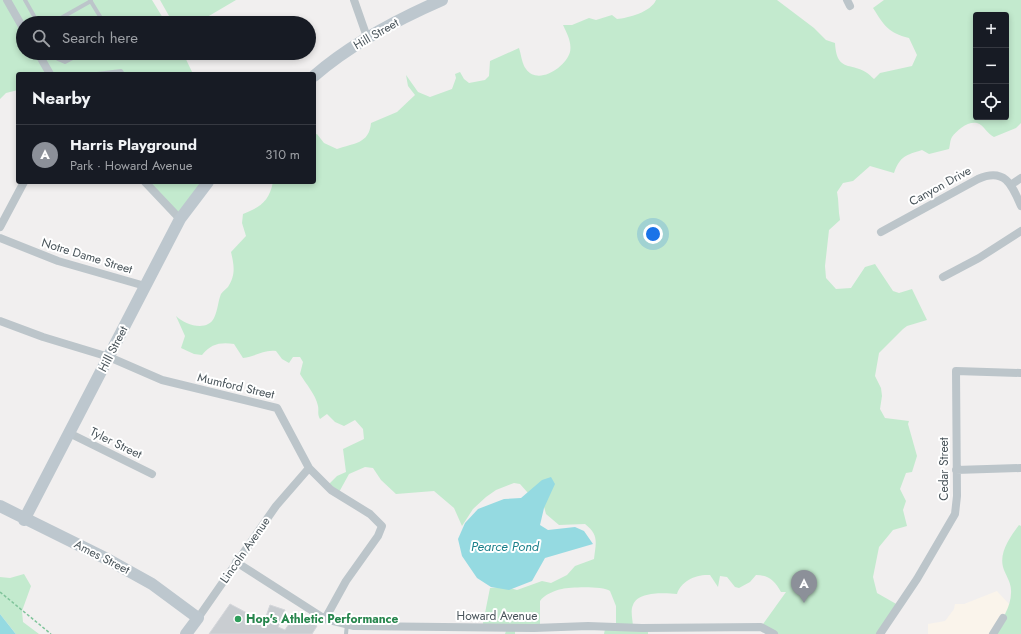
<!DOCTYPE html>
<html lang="en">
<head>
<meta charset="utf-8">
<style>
  body { margin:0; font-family:Jost,sans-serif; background:#20242c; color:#f1f3f6 }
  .controls { position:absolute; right:12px; top:12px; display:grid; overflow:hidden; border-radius:4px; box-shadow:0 2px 6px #0003 }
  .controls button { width:36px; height:36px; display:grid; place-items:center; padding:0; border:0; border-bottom:1px solid #363941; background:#171b24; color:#f1f3f6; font:20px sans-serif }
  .you { position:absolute; left:653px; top:234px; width:14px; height:14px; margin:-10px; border:3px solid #fff; border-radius:50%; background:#1a73e8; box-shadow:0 0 0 6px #1a73e833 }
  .badge { display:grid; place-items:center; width:26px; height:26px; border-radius:50%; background:#8c9099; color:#fff; font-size:13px; font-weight:700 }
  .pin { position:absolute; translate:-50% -33px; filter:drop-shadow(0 1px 2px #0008) }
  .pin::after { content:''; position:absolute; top:21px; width:14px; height:12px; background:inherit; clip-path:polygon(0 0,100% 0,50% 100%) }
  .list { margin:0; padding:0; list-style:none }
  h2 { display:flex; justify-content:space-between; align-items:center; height:52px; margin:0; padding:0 16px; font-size:17px }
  h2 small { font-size:13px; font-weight:400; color:#9ea1a6 }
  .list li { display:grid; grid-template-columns:26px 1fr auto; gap:12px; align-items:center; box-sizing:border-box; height:60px; padding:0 16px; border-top:1px solid #363941 }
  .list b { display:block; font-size:15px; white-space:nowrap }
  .list p { margin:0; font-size:13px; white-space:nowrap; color:#9ea1a6 }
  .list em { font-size:13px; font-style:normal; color:#9ea1a6 }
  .icon { flex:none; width:22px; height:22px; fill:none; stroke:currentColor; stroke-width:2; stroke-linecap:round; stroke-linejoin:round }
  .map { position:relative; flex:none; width:1021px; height:634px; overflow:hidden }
  .search { position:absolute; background:#171b24; box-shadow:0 2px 6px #0003; left:16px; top:16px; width:300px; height:44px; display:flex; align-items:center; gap:10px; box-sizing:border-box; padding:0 14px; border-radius:22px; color:#9ea1a6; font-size:15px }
  .panel { position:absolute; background:#171b24; box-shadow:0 2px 6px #0003; left:16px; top:72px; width:300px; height:112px; border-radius:4px }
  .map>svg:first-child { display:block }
</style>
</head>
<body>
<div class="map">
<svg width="1021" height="634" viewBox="0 0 1021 634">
  <rect width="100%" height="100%" fill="#f1efef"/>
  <path fill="#faf4eb" d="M 997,591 L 1010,605 L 993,634 L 928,634 L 928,624 L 945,621 L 954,609 L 955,604 L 964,604 Z"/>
  <path fill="#c3eace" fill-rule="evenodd" d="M 0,0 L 152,0 L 166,23 L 23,23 L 23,53 L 183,53 L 193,74 L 18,74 L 18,90 L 6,93 L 0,99 Z
    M 160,0 L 236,0 L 197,23 L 173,23 Z
    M 656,0 L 777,0 L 814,28 L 826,40 L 835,43 C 837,77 855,58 874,79 L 880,73 L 912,66 L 917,55 L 909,38 C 888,33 884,25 873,8 L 884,0 L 1021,0 L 1021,123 L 1016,128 L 994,137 C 987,134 984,125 977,123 C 968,121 957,130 952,137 C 950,140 950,146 949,149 L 929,154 L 922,150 C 906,155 900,156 894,173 L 870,166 L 853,181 L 843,183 L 837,192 C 839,201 838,210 840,220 L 829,230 L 825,266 L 826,278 L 836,289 L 851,288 L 865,267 L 875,264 L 893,291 L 899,293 L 912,289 L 927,320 L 907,326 L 903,329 L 879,353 L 875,376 L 881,388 L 882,396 L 880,409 L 885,418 L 909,421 L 908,424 L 917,456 L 912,472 L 906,473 L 900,489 L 906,501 L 903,510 L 907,526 L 893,530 L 879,547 L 873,577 L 877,593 L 898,605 L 879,634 L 773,634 L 761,627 L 786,592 L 781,592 C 775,581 769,575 756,575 L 750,582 L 739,588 L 735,587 L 727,577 L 720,576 L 718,587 L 710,575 C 696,574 681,581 677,594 C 665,593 638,591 633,605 C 630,611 633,621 633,627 L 648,629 L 648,634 L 604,634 L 605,629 L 616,627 L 616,606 L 610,591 C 603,586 571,587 562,589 C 555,590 544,595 540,601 L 540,628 L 515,630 L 515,634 L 505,634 L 506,631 L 482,628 L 490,588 L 506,587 L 517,590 L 542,581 L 551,583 L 567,575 L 575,566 L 594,559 C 596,542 599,535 585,524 L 559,525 L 546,514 L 541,496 L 528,493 L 520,484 L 514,483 L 496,490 L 486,497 L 473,509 L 462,526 L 454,508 L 434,491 L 396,494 L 381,480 L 373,468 L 365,467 L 349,474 L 338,494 L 326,487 L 337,476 L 346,472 L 343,449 L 364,439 L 363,429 L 355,420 L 344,426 L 335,422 L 327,414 L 320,419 C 317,414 319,411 318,406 C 316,395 306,384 300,374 L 303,362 L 300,357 L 293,357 L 289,363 L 282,359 L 276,351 C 264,349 255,357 243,358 L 234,344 C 220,342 211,344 202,355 L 194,354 L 181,348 L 185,336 L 176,316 C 185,325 207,332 214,318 C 218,310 218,301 221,294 C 223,291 226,289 228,287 C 236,275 234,265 231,252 L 246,236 L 242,223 L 243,214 C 260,207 269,202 273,182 L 314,182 L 314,135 L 317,134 L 324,143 L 337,149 C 354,143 369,144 371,123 L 397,112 L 415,95 L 408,86 L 406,75 L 418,92 L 430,97 L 452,89 L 456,78 L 455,74 L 460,72 L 464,79 L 469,83 L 485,80 L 489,76 L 490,61 L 519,48 C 521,54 522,64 526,69 C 538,86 566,67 570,52 C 572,42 567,34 563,25 L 572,25 L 589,18 L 596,20 L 612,15 L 617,19 C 628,18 651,12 656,0 ZM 976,15 L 1006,15 L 1006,117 L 976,117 Z
    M 145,182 L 208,182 L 180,219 Z
    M 1019,525 L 1021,526 L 1021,634 L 993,634 C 1002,620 1012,606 1011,590 C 1011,582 1005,574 1003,567 C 999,552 1011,536 1019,525 Z
    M 24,574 L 31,586 L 22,611 L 23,622 L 39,634 L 16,634 L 0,614 L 0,577 L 10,578 Z"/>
  <path fill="#95dae1" d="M 551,477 L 555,484 L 544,508 L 540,525 L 548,530 L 575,527 L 584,531 L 593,544 L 545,558 L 532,581 L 509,590 L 491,587 L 477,578 L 462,556 L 458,539 L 465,523 L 478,509 L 504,499 L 521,498 L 542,480 Z
    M 0,614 L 15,633 L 16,634 L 0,634 Z"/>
  <path fill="#c9cdd1" stroke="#d4d6da" d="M 230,604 L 264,622 L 270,605 L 285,610 L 278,627 L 285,630 L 289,624 L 292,626 L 300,616 L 317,626 L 312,634 L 209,634 Z"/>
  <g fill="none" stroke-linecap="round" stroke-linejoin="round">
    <path stroke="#7fc49a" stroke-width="1.5" stroke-dasharray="3 2" stroke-linecap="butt" d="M 0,592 L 51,634"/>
    <path stroke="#bcc5ca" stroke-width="4" d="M 25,0 L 38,23
      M 90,0 L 104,23
      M 52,23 L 91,1
      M 55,53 L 58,59 L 65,62 L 82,53
      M 97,74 L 121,71 L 123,74
      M 346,634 L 347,624"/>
    <path stroke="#bcc5ca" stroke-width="8" d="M 7,0 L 23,28
      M 354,0 L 367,37
      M 847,0 L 850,6
      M 38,53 L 50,74
      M 145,182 L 180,219
      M 1012,184 L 1021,178
      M 0,227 L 24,182
      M 881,232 L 978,179 C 1005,167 1012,185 1021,206
      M 0,238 L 58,261 L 145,286
      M 943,277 L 979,258 L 1021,231
      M 0,321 L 43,337 L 109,357 L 162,380 L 277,408 L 309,468 L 331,490 L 370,514 L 382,526 L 378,536 L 346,581 L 325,619
      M 69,433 L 152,474
      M 956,470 L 1021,468
      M 236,562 L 325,619 L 354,626 L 534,628 L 588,626 L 642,628 L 761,627 L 774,634
      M 198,618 L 276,506 L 309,468
      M 880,634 L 917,579 L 955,514 L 957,496 L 956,371 L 1021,373
      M 993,634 L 1003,618"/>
    <path stroke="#bdc7ce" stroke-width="12" d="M 314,76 C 352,43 396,20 442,0
      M 0,506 L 107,559 L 152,584 L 198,618 L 186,634
      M 24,520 L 180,219 L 208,182"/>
  </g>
  <circle fill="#2e9e5b" stroke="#fff" stroke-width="1.5" cx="238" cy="619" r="4"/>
  <g text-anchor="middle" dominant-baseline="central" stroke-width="4" stroke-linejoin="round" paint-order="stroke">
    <g font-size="12" fill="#49545a" stroke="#fff">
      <text transform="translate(376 34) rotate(-30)">Hill Street</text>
      <text transform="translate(940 186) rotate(-29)">Canyon Drive</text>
      <text transform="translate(87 256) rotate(17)">Notre Dame Street</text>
      <text transform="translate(113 349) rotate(-63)">Hill Street</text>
      <text transform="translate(236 386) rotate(13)">Mumford Street</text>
      <text transform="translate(116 443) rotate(26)">Tyler Street</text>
      <text transform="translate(944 469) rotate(-90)">Cedar Street</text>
      <text transform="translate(245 550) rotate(-55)">Lincoln Avenue</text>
      <text transform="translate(102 557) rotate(27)">Ames Street</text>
      <text x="497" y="616">Howard Avenue</text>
    </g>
    <g font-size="12" font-weight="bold" fill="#27864d" stroke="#fff" text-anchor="start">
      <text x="246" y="619">Hop's Athletic Performance</text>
    </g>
    <g font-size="13" font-style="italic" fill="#1c818b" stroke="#fff">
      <text x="505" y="546">Pearce Pond</text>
    </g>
  </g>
</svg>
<div class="controls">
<button>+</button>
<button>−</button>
<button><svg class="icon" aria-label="locate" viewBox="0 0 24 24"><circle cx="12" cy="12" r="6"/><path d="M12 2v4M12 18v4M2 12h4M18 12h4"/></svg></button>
</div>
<div class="you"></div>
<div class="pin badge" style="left:804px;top:603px">A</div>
<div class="search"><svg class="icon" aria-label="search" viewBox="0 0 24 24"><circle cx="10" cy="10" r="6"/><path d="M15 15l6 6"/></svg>Search here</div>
<section class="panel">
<h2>Nearby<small></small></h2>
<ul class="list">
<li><span class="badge">A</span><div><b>Harris Playground</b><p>Park · Howard Avenue</p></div><em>310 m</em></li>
</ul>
</section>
</div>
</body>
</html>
